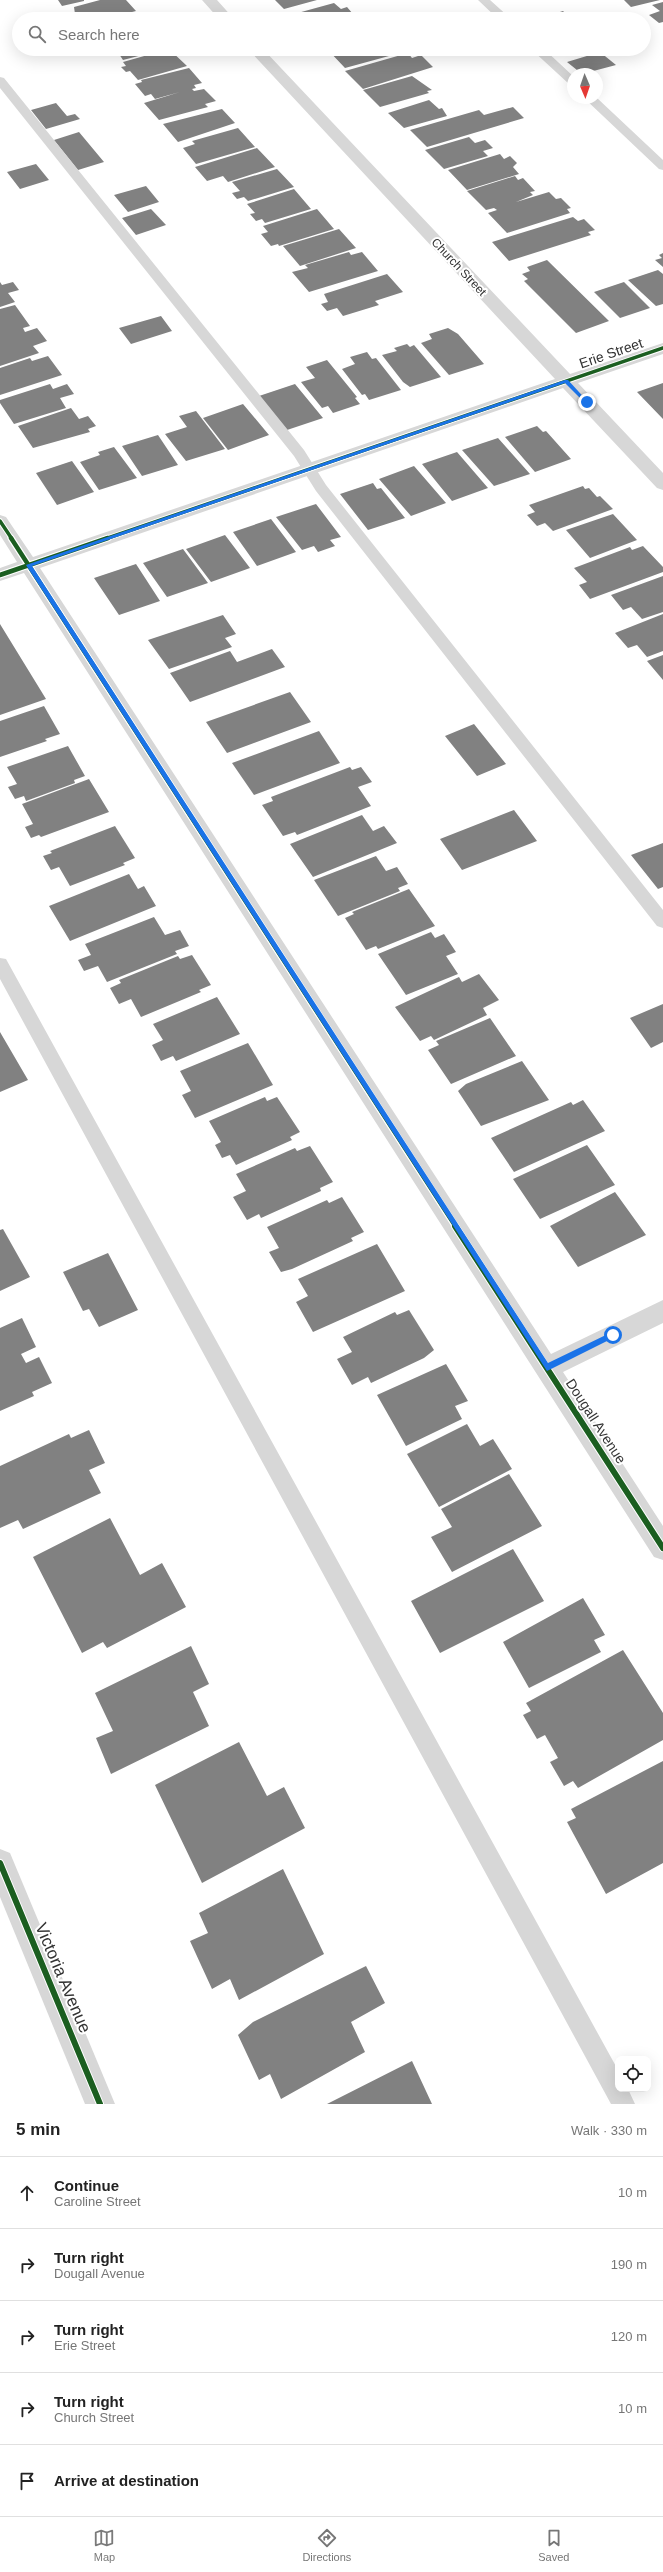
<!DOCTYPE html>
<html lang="en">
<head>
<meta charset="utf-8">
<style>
  body { margin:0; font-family:Helvetica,sans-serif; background:#f2f2f2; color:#222 }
  .controls { position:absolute; right:12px; bottom:12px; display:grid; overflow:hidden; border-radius:8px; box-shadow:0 4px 16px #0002 }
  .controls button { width:36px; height:36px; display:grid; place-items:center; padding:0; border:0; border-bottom:1px solid #e0e0e0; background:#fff; color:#222; font:20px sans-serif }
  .compass { position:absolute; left:567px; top:68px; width:36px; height:36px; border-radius:50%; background:#fff; box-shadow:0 4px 16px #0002; rotate:178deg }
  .stop { position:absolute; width:12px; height:12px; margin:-9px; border:3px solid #1a73e8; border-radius:50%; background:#fff }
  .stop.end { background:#1a73e8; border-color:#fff; box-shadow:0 1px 4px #0008 }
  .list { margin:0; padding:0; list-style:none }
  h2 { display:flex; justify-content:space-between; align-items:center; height:52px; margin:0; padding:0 16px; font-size:17px }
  h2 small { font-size:13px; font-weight:400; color:#767676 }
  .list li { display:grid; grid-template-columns:26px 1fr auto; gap:12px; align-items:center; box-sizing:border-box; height:72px; padding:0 16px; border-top:1px solid #e0e0e0 }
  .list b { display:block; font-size:15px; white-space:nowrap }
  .list p { margin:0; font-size:13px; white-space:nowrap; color:#767676 }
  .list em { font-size:13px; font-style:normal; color:#767676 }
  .icon { flex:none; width:22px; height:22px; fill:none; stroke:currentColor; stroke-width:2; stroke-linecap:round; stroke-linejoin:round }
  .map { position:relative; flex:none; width:663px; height:2104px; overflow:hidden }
  .search { position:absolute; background:#fff; box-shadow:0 4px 16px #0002; left:12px; right:12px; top:12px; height:44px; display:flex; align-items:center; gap:10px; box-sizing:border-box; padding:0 14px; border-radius:22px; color:#767676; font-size:15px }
  .sheet { height:412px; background:#fff }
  nav { display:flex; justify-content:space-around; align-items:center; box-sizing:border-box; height:56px; border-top:1px solid #e0e0e0; background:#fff; font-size:11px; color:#767676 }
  nav a { display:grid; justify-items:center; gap:2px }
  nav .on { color:#7a7a7a }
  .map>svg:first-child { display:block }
</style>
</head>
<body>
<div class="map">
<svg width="663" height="2104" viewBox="0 0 663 2104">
  <rect width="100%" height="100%" fill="#fff"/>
  <path fill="#818181" d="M 58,0 L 84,0 L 84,1 L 62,6 Z
    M 100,0 L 126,0 L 136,11 L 105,19 L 72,19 L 69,16 L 75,14 L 74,7 Z
    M 275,0 L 317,0 L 284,9 Z
    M 624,0 L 660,0 L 631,7 Z
    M 663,2 L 663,22 L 659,23 L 649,15 L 660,11 L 652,5 Z
    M 334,3 L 341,9 L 347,7 L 353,14 L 347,16 L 350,19 L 299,19 L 294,14 Z
    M 563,11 L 571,19 L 538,19 Z
    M 137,12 L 143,19 L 114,19 Z
    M 376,15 L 380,19 L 363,19 Z
    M 101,49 L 156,49 L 158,51 L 123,60 L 119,54 L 106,55 Z
    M 169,49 L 187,66 L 138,80 L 130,71 L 126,72 L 121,67 L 126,66 L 123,62 Z
    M 334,49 L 390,49 L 391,50 L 386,53 L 389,56 L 345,68 L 328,50 Z
    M 600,52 L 616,65 L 582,74 L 567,62 Z
    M 408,53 L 412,58 L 421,55 L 433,67 L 363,89 L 345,71 Z
    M 189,68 L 202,83 L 194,85 L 196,88 L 192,89 L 194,91 L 204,89 L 216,101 L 205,104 L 208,107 L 159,120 L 144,103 L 180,92 L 155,99 L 151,94 L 145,96 L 135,84 L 142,82 L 141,80 Z
    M 412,76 L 432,90 L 427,91 L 429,93 L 380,107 L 363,90 Z
    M 429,100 L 439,109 L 442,108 L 447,116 L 404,128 L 388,113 Z
    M 56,103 L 67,116 L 75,114 L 80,119 L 46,129 L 31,110 Z
    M 513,107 L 524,118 L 427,147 L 410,130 L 479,110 L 484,115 Z
    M 222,109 L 235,123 L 178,142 L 163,124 Z
    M 238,128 L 255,147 L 196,164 L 183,148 L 195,144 L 192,141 Z
    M 79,132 L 104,162 L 78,170 L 54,140 Z
    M 469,137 L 475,143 L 485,140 L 493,148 L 483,151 L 488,156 L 444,169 L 425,150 Z
    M 257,148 L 275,167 L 228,182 L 223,176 L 207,181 L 195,167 Z
    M 500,154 L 504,159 L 510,156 L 517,163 L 513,167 L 519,174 L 467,190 L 448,170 Z
    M 36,164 L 49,180 L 20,189 L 7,172 Z
    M 277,169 L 294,187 L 248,201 L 244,197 L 237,199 L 232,193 L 240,191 L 232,182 Z
    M 515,176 L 518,180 L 523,178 L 535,191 L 530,192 L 533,195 L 516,202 L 549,192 L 556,199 L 561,198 L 571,208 L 567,209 L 570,213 L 507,233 L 488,213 L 497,210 L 494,208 L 486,210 L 467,191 Z
    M 146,186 L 159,202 L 128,212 L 114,195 Z
    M 294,189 L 311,209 L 265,223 L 262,219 L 256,221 L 250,214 L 255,213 L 247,204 Z
    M 151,209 L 166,225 L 136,235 L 122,218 Z
    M 317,209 L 334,229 L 279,246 L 278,244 L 271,246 L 261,234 L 268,232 L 263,226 Z
    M 573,217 L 578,221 L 584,219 L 595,230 L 588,232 L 591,235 L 509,261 L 492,242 Z
    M 339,229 L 356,248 L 300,266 L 283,246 Z
    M 349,252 L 351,255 L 362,252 L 378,271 L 309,292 L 292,272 L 308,268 L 305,265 Z
    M 663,253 L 663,267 L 655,260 L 662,258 L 659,255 Z
    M 547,260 L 609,321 L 576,333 L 524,281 L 528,279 L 522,274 L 530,271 L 527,267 Z
    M 658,270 L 663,274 L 663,304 L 656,306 L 628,280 Z
    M 387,274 L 403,292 L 375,301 L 379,305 L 343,316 L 337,308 L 327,311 L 321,304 L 328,302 L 324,294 Z
    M 0,282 L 2,285 L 13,282 L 19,290 L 8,293 L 15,302 L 0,307 Z
    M 624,282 L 650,308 L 620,318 L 594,292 Z
    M 15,305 L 30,326 L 23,328 L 25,332 L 37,328 L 47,341 L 33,346 L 39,353 L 0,366 L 0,309 Z
    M 161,316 L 172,331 L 131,344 L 119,328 Z
    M 448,328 L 458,334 L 484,364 L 449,375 L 421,343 L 432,339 L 429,334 Z
    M 407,344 L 410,347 L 414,345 L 441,377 L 410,387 L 403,382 L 382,355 L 397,351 L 394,348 Z
    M 367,352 L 372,359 L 376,358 L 401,390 L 369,400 L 365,394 L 362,395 L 342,369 L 355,364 L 350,357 Z
    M 48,356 L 62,375 L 0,395 L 0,368 L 30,358 L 32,361 Z
    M 327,360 L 357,397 L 355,398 L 360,404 L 333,413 L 328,406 L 322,408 L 301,382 L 315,378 L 306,367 Z
    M 663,383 L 663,419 L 637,392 Z
    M 50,384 L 53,389 L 67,384 L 74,394 L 60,398 L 66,408 L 14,424 L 0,403 L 0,400 Z
    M 295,384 L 323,418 L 287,430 L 259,396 Z
    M 243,404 L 269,435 L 228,450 L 203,418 Z
    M 71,408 L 79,419 L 88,416 L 96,426 L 88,429 L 90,432 L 33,448 L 18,426 Z
    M 196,411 L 225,449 L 186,461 L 165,434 L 187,427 L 179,416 Z
    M 537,426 L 543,432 L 546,431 L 571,459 L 535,472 L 505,437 Z
    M 158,435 L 178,465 L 142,476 L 122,446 Z
    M 498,438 L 530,474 L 494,486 L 462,450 Z
    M 114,447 L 137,478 L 99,490 L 80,462 L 100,455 L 98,452 Z
    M 457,452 L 488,488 L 452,501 L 422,464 Z
    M 72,461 L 94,492 L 57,505 L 36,473 Z
    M 414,466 L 446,503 L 411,516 L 379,479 Z
    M 373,483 L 377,489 L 381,488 L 405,518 L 368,530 L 340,494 Z
    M 583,486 L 585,489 L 589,488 L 597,497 L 600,496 L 613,509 L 553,531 L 545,523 L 537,526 L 527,515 L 535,512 L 529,505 Z
    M 316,504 L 341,537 L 330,540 L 335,546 L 318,552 L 314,546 L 302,550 L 276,517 Z
    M 613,514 L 637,540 L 590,558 L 566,530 Z
    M 271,519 L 296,552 L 257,566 L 233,532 Z
    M 225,535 L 250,568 L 211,582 L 186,549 Z
    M 643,546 L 663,567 L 663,572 L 590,599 L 579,585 L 587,582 L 574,568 L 630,547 L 632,550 Z
    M 183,549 L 208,583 L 167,597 L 143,563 Z
    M 136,564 L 160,601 L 119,615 L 94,578 Z
    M 663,576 L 663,612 L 642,619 L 631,607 L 623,610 L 611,595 Z
    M 663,614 L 663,651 L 647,657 L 637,645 L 628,648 L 615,633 Z
    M 223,615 L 236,634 L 225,638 L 232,647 L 169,669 L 148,640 Z
    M 0,624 L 46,699 L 0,715 Z
    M 272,649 L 285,667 L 190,702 L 170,673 L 230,651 L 237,662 Z
    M 663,655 L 663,680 L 647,661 Z
    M 290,692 L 311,722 L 227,753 L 206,722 Z
    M 44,706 L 60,734 L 45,739 L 47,741 L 0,757 L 0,721 Z
    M 474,724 L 506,764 L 477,776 L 445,736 Z
    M 319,731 L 340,763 L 254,795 L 232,763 Z
    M 68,746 L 85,776 L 74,780 L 75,783 L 26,801 L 24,796 L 15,799 L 8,787 L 17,784 L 7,767 Z
    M 350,767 L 352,770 L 361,767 L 372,782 L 358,787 L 371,806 L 297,835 L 295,832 L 283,836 L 262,805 L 273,801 L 271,797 Z
    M 89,779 L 109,812 L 41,837 L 39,835 L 31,838 L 25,827 L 33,824 L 22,804 Z
    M 514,810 L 537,841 L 462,870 L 440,839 Z
    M 362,815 L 373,831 L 384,826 L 397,843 L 313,877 L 290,844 Z
    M 115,826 L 135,858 L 123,863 L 125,865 L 70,886 L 59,867 L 51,870 L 43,856 L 52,853 L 50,851 Z
    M 663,843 L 663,887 L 658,889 L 631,855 Z
    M 376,856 L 386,871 L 397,867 L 408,884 L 398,888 L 400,891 L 338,916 L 314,880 Z
    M 129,874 L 138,889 L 144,886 L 156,906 L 70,941 L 49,906 Z
    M 409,889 L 435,926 L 378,949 L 376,946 L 366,950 L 345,918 L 354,914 L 352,912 Z
    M 154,917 L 165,935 L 180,930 L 189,946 L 175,951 L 177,954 L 107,982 L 98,966 L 84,971 L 78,960 L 91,955 L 85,944 Z
    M 431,932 L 435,938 L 444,934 L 456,952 L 446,956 L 458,974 L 406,995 L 378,954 Z
    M 192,955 L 211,985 L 199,990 L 201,992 L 141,1017 L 131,999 L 119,1004 L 110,988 L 121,983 L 119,980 L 178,956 L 180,959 Z
    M 479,974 L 499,1000 L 483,1008 L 487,1015 L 434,1040 L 431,1036 L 420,1041 L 395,1007 L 459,977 L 462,982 Z
    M 217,997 L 240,1034 L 176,1061 L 173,1056 L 161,1061 L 152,1045 L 163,1040 L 153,1024 Z
    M 663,1004 L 663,1042 L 651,1048 L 630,1018 Z
    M 490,1018 L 516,1056 L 451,1084 L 428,1050 L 439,1045 L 436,1041 Z
    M 0,1032 L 28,1080 L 0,1092 Z
    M 248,1043 L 273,1085 L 195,1118 L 182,1095 L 191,1091 L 180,1071 Z
    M 522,1061 L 549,1100 L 481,1126 L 458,1091 L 466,1084 Z
    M 265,1097 L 267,1101 L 277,1097 L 300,1132 L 290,1137 L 292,1140 L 236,1165 L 230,1155 L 222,1158 L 215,1145 L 221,1142 L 209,1121 Z
    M 583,1100 L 605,1131 L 514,1172 L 491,1138 L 571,1102 L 573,1105 Z
    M 587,1145 L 615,1185 L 540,1219 L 513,1179 Z
    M 310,1146 L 333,1182 L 320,1188 L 321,1191 L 261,1218 L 259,1214 L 247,1220 L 233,1197 L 246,1191 L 236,1174 L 295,1148 L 297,1151 Z
    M 615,1192 L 646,1235 L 578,1267 L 550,1226 Z
    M 342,1197 L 364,1232 L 351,1238 L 353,1241 L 292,1269 L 281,1272 L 269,1252 L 279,1248 L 267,1227 L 327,1200 L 329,1203 Z
    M 3,1229 L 30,1277 L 0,1291 L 0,1230 Z
    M 377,1244 L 405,1291 L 313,1332 L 296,1302 L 308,1296 L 298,1279 Z
    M 108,1253 L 138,1310 L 99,1327 L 89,1309 L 83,1311 L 63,1272 Z
    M 409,1310 L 434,1350 L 424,1358 L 371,1383 L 368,1377 L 352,1385 L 337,1359 L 352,1352 L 343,1337 L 395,1312 L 397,1315 Z
    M 22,1318 L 36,1347 L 21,1354 L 26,1363 L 39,1357 L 52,1383 L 32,1392 L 34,1396 L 0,1411 L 0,1328 Z
    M 446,1364 L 468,1401 L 455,1406 L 462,1419 L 406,1446 L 377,1395 Z
    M 467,1424 L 480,1446 L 493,1439 L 512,1469 L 439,1507 L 407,1454 Z
    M 89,1430 L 105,1463 L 89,1470 L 101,1493 L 23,1529 L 18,1520 L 0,1528 L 0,1466 L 69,1434 L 71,1438 Z
    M 509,1474 L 542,1526 L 452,1572 L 431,1537 L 452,1527 L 441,1509 Z
    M 110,1518 L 140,1575 L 162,1563 L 186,1607 L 107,1648 L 103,1642 L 82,1653 L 33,1557 Z
    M 513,1549 L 544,1601 L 440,1653 L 411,1601 Z
    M 583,1598 L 605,1635 L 594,1640 L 601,1652 L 529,1688 L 503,1642 Z
    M 191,1646 L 209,1684 L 193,1692 L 209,1726 L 111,1774 L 96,1738 L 113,1731 L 95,1693 Z
    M 623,1650 L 663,1713 L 663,1740 L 578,1788 L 573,1781 L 564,1786 L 550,1762 L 558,1758 L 545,1735 L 537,1739 L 523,1715 L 531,1711 L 526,1703 Z
    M 239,1742 L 267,1796 L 284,1787 L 305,1828 L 202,1883 L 155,1785 Z
    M 663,1761 L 663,1863 L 606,1894 L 567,1822 L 576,1818 L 571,1809 Z
    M 283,1869 L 324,1954 L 239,2000 L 230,1979 L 212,1989 L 190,1941 L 208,1933 L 199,1913 Z
    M 366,1966 L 385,2003 L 351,2022 L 365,2052 L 281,2099 L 270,2074 L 259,2080 L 238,2035 L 253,2022 Z
    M 412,2061 L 432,2104 L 327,2104 Z"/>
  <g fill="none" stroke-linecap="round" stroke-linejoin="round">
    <path fill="#d7d7d7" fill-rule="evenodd" d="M 478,0 L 490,0 L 511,19 L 498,19 Z
      M 531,49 L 544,49 L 573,76 L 573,85 L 569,84 Z
      M 0,77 L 4,78 L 304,450 L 326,485 L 663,910 L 663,928 L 657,926 L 316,491 L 294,456 L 0,88 Z
      M 584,98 L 597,98 L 663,160 L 663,170 L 659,169 Z
      M 0,958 L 6,959 L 618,2070 L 618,2089 L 628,2089 L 635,2104 L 611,2104 L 0,979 Z"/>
    <path fill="#d7d7d7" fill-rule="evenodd" d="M 202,0 L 217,0 L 234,19 L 219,19 Z
      M 248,49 L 263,49 L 570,374 L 663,343 L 663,354 L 578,383 L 663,473 L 663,490 L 657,488 L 563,388 L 40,568 L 551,1354 L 663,1300 L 663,1323 L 563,1372 L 663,1526 L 663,1560 L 654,1557 L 24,573 L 0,581 L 0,568 L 17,562 L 0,535 L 0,515 L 6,517 L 33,557 L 555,379 Z"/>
    <path fill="#d7d7d7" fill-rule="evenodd" d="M 0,1849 L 10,1853 L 115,2104 L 85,2104 L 0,1897 Z"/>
    <defs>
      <path id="cycleway-far2" d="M 0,521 L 12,539
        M 105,539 L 663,348"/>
      <path id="cycleway-far1" d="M 11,538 L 456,1227
        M 0,575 L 108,538"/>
      <path id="cycleway" d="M 455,1226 L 663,1548
        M 0,1863 L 100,2104"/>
    </defs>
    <use href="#cycleway-far2" stroke="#fff" stroke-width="5.5"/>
    <use href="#cycleway-far1" stroke="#fff" stroke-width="7"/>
    <use href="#cycleway" stroke="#fff" stroke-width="8"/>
    <use href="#cycleway-far2" stroke="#1b5e20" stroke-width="3.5"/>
    <use href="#cycleway-far1" stroke="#1b5e20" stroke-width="4.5"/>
    <use href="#cycleway" stroke="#1b5e20" stroke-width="6"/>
  </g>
  <path fill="#1a73e8" d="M 565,380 L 568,380 L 589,403 L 585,403 L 565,383 L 32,566 L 548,1363 L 610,1333 L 615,1333 L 615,1337 L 547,1371 L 26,565 Z"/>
  <g text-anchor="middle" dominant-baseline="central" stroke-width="4" stroke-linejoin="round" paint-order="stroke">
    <g font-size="12" fill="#333" stroke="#fff">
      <text transform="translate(459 267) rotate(47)">Church Street</text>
    </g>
    <g font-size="14" fill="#333" stroke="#fff">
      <text transform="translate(611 353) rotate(-19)">Erie Street</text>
      <text transform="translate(596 1421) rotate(57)">Dougall Avenue</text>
    </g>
    <g font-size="17" fill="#333" stroke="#fff">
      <text transform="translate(63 1978) rotate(67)">Victoria Avenue</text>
    </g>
  </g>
</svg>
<div class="controls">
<button><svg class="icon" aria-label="locate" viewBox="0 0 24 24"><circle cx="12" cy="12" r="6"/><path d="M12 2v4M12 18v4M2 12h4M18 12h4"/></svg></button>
</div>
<svg class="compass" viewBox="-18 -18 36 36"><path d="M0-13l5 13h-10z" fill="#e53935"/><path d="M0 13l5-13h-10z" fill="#767676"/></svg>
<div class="stop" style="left:613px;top:1335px"></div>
<div class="stop end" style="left:587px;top:402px"></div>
<div class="search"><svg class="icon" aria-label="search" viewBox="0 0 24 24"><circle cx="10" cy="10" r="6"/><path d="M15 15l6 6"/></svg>Search here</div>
</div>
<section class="sheet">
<h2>5 min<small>Walk · 330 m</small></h2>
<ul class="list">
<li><svg class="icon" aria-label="ahead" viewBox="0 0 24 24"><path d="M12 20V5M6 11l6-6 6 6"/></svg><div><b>Continue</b><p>Caroline Street</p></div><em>10 m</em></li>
<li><svg class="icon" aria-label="right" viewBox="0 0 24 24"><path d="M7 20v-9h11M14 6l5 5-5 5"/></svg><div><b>Turn right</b><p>Dougall Avenue</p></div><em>190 m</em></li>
<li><svg class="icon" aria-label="right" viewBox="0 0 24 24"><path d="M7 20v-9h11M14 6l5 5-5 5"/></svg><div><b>Turn right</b><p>Erie Street</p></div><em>120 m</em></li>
<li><svg class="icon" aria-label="right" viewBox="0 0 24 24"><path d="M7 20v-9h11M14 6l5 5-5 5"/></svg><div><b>Turn right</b><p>Church Street</p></div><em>10 m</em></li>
<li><svg class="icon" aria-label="arrive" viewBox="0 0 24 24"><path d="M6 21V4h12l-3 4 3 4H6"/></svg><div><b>Arrive at destination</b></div></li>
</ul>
</section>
<nav>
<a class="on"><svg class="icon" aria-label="map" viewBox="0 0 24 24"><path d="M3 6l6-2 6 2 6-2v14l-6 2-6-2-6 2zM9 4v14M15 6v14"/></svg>Map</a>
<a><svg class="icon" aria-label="directions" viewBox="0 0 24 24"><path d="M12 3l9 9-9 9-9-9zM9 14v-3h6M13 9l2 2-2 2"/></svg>Directions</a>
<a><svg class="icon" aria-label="saved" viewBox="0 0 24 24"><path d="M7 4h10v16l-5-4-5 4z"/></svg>Saved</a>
</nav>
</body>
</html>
